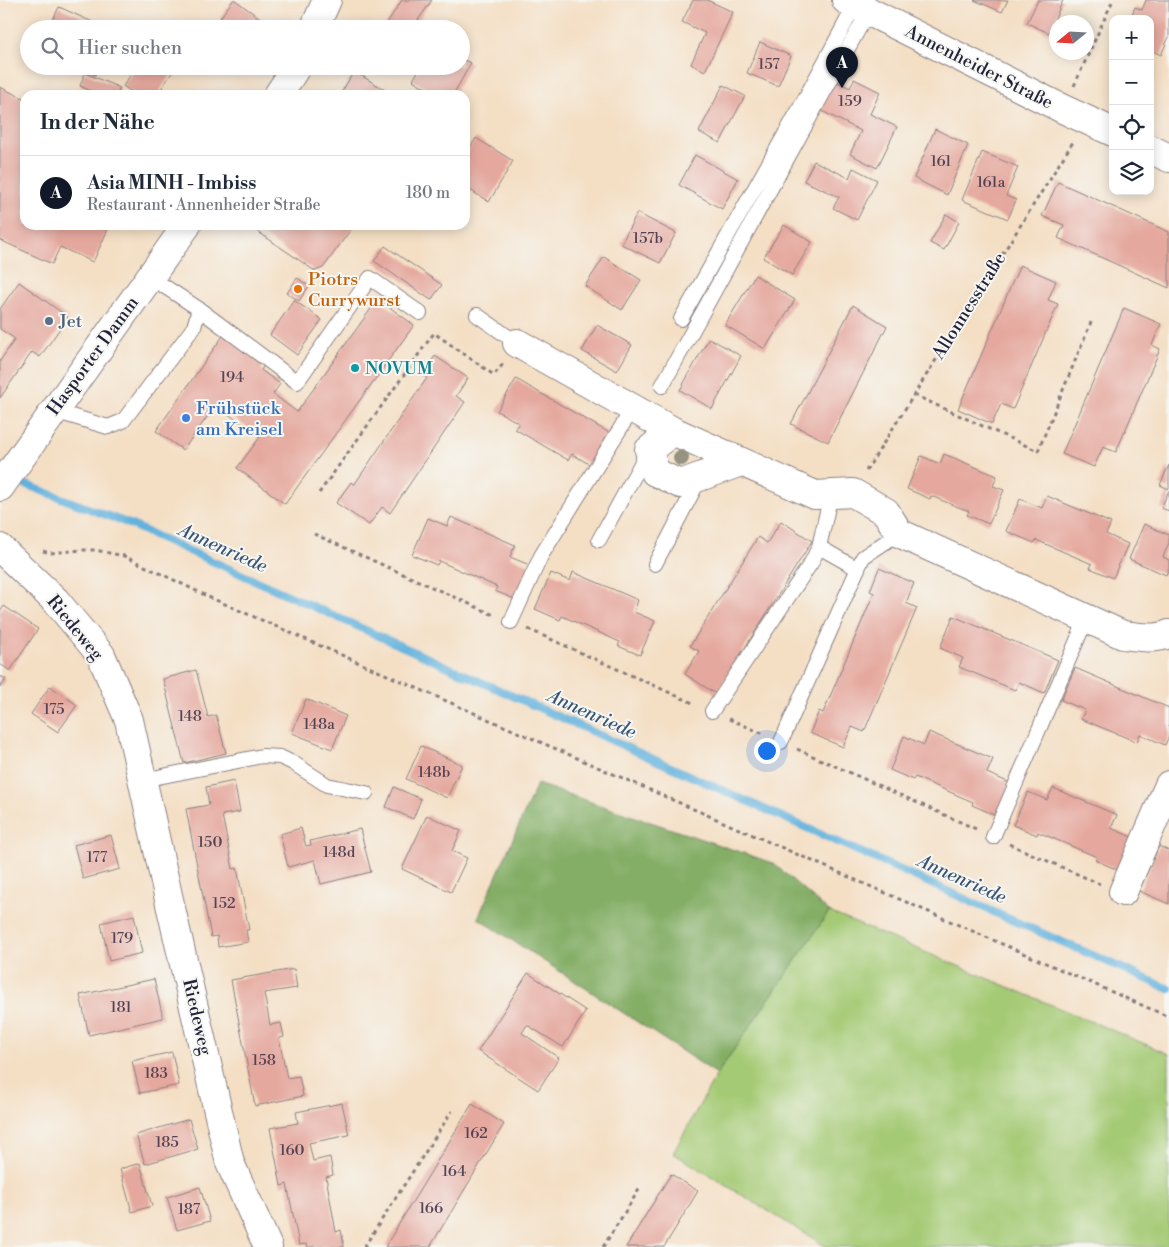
<!DOCTYPE html>
<html lang="de">
<head>
<meta charset="utf-8">
<style>
  body { margin:0; font-family:"Libre Bodoni",serif; background:#f2f2f3; color:#1f2937 }
  .controls { position:absolute; right:15px; top:15px; display:grid; overflow:hidden; border-radius:10px; box-shadow:0 2px 12px #0003 }
  .controls button { width:45px; height:45px; display:grid; place-items:center; padding:0; border:0; border-bottom:1px solid #e0e1e3; background:#fff; color:#1f2937; font:25px sans-serif }
  .compass { position:absolute; left:1049px; top:15px; width:45px; height:45px; border-radius:50%; background:#fff; box-shadow:0 2px 12px #0003; rotate:252deg }
  .you { position:absolute; left:766px; top:750px; width:18px; height:18px; margin:-12px; border:4px solid #fff; border-radius:50%; background:#1a73e8; box-shadow:0 0 0 8px #1a73e833 }
  .badge { display:grid; place-items:center; width:32px; height:32px; border-radius:50%; background:#111827; color:#fff; font-size:16px; font-weight:700 }
  .pin { position:absolute; translate:-50% -41px; filter:drop-shadow(0 1px 2px #0008) }
  .pin::after { content:''; position:absolute; top:26px; width:18px; height:15px; background:inherit; clip-path:polygon(0 0,100% 0,50% 100%) }
  .list { margin:0; padding:0; list-style:none }
  h2 { display:flex; justify-content:space-between; align-items:center; height:65px; margin:0; padding:0 20px; font-size:21px }
  h2 small { font-size:16px; font-weight:400; color:#747a83 }
  .list li { display:grid; grid-template-columns:32px 1fr auto; gap:15px; align-items:center; box-sizing:border-box; height:75px; padding:0 20px; border-top:1px solid #e0e1e3 }
  .list b { display:block; font-size:19px; white-space:nowrap }
  .list p { margin:0; font-size:16px; white-space:nowrap; color:#747a83 }
  .list em { font-size:16px; font-style:normal; color:#747a83 }
  .icon { flex:none; width:28px; height:28px; fill:none; stroke:currentColor; stroke-width:2; stroke-linecap:round; stroke-linejoin:round }
  .map { position:relative; flex:none; width:1169px; height:1247px; overflow:hidden }
  .search { position:absolute; background:#fff; box-shadow:0 2px 12px #0003; left:20px; top:20px; width:450px; height:55px; display:flex; align-items:center; gap:12px; box-sizing:border-box; padding:0 18px; border-radius:28px; color:#747a83; font-size:19px }
  .panel { position:absolute; background:#fff; box-shadow:0 2px 12px #0003; left:20px; top:90px; width:450px; height:140px; border-radius:15px }
  .map>svg:first-child { display:block }
</style>
</head>
<body>
<div class="map">
<svg width="1169" height="1247" viewBox="0 0 1169 1247">
  <rect width="100%" height="100%" fill="#f6f6f2"/>
  <filter id="ink" filterUnits="userSpaceOnUse"><feTurbulence type="fractalNoise" baseFrequency=".02" numOctaves="2"/><feDisplacementMap in="SourceGraphic" scale="10" xChannelSelector="R" yChannelSelector="G"/><feConvolveMatrix kernelMatrix="1 2 1 2 8 2 1 2 1" color-interpolation-filters="sRGB"/></filter>
  <filter id="wash" filterUnits="userSpaceOnUse"><feTurbulence type="fractalNoise" baseFrequency=".0096" numOctaves="4" result="noise"/><feDisplacementMap in="SourceGraphic" scale="20" xChannelSelector="R" yChannelSelector="G"/><feGaussianBlur stdDeviation="1.12" result="paint"/><feColorMatrix in="noise" values="0 0 0 0 0 0 0 0 0 0 0 0 0 0 0 0 0 1.4 0 .05"/><feComposite in="paint" operator="in"/></filter>
  <g filter="url(#wash)">
    <rect width="100%" height="100%" fill="#f4dfc5"/>
    <path fill="#a5ca74" stroke="#647658" d="M 829,912 L 1169,1054 L 1169,1247 L 827,1247 L 673,1153 L 717,1074 Z"/>
    <path fill="#84ae66" stroke="#536850" d="M 537,784 L 773,863 L 829,912 L 717,1074 L 478,918 Z"/>
    <g fill="none" stroke-linecap="round" stroke-linejoin="round">
      <path stroke="#63b2dd" stroke-width="8" d="M 11,479 L 127,523 L 1005,917 L 1090,954 L 1169,989"/>
    </g>
    <g id="blocks">
      <path fill="#e5a89e" d="M 233,0 L 235,0 L 268,24 L 265,29 L 232,29 L 233,27 L 220,18 Z
        M 402,0 L 432,0 L 412,29 L 383,29 Z
        M 693,0 L 707,0 L 733,12 L 705,71 L 691,64 L 705,33 L 682,22 Z
        M 974,0 L 1008,0 L 1002,12 Z
        M 1038,0 L 1063,0 L 1049,33 L 1027,23 Z
        M 1146,0 L 1169,0 L 1169,37 L 1161,55 L 1150,50 L 1150,19 L 1130,19 L 1135,7 L 1142,10 Z
        M 59,7 L 108,29 L 48,29 Z
        M 760,42 L 791,56 L 778,86 L 747,73 Z
        M 461,59 L 471,63 L 453,95 L 436,95 L 413,80 L 421,66 L 461,66 Z
        M 77,66 L 99,66 L 95,75 Z
        M 137,66 L 173,66 L 175,68 L 157,95 L 136,95 L 123,86 Z
        M 354,71 L 393,95 L 340,95 Z
        M 85,73 L 120,88 L 117,95 L 100,95 L 80,86 Z
        M 854,79 L 880,92 L 870,114 L 897,127 L 877,168 L 850,154 L 861,131 L 820,110 L 834,80 L 850,88 Z
        M 723,85 L 745,96 L 720,143 L 699,132 Z
        M 0,87 L 25,99 L 25,225 L 110,225 L 93,262 L 60,247 L 52,264 L 0,240 Z
        M 935,129 L 968,145 L 947,195 L 914,178 Z
        M 476,138 L 513,161 L 489,202 L 465,187 L 465,156 Z
        M 982,152 L 1018,167 L 1006,196 L 1016,200 L 1008,219 L 962,200 Z
        M 695,155 L 738,179 L 722,209 L 679,185 Z
        M 814,161 L 849,178 L 853,168 L 877,180 L 857,220 L 833,208 L 839,197 L 804,181 Z
        M 1058,182 L 1169,232 L 1169,288 L 1058,238 L 1064,225 L 1042,216 Z
        M 637,213 L 676,233 L 660,263 L 621,244 Z
        M 946,214 L 959,222 L 944,250 L 930,243 Z
        M 248,225 L 354,225 L 323,268 L 315,271 Z
        M 784,225 L 812,242 L 792,275 L 763,258 Z
        M 385,246 L 442,285 L 431,300 L 374,261 Z
        M 604,257 L 641,280 L 622,310 L 585,286 Z
        M 1020,265 L 1056,281 L 1048,300 L 1058,304 L 1013,409 L 1001,404 L 992,424 L 958,409 Z
        M 755,275 L 795,300 L 765,349 L 725,325 Z
        M 297,278 L 309,286 L 299,301 L 287,293 Z
        M 19,282 L 68,317 L 40,357 L 32,352 L 0,398 L 0,361 L 15,339 L 0,329 L 0,309 Z
        M 378,299 L 414,325 L 285,504 L 237,468 L 260,437 L 216,405 L 183,450 L 156,431 L 225,333 L 266,362 L 261,370 L 280,384 L 273,394 L 297,412 Z
        M 294,300 L 322,320 L 297,355 L 270,335 Z
        M 853,305 L 887,326 L 828,442 L 791,424 Z
        M 1124,308 L 1161,324 L 1152,345 L 1160,349 L 1116,452 L 1103,447 L 1094,467 L 1062,454 Z
        M 597,325 L 632,345 L 617,371 L 582,351 Z
        M 709,338 L 741,356 L 712,409 L 680,390 Z
        M 435,356 L 468,378 L 456,396 L 465,402 L 390,513 L 382,507 L 369,525 L 336,503 L 351,482 L 354,485 L 427,378 L 422,375 Z
        M 516,379 L 613,435 L 594,467 L 572,454 L 568,460 L 515,429 L 519,423 L 497,411 Z
        M 944,454 L 997,476 L 993,486 L 1004,490 L 989,524 L 967,515 L 969,511 L 953,505 L 931,496 L 930,499 L 907,489 L 921,456 L 940,464 Z
        M 1169,465 L 1169,489 L 1160,485 Z
        M 1169,490 L 1169,511 L 1161,508 Z
        M 1047,496 L 1111,523 L 1106,534 L 1128,544 L 1113,578 L 1090,568 L 1092,564 L 1036,540 L 1034,543 L 1006,531 L 1020,499 L 1042,508 Z
        M 451,517 L 515,545 L 510,557 L 532,566 L 517,600 L 495,591 L 497,587 L 439,561 L 437,565 L 412,555 L 428,518 L 447,526 Z
        M 781,521 L 812,541 L 716,694 L 685,674 L 699,651 L 690,646 L 758,537 L 767,543 Z
        M 1144,524 L 1169,535 L 1169,543 L 1163,557 L 1169,560 L 1169,568 L 1166,575 L 1129,559 Z
        M 879,568 L 914,583 L 906,603 L 917,608 L 864,732 L 852,727 L 843,747 L 810,733 L 819,711 L 823,713 L 874,593 L 870,591 Z
        M 573,572 L 638,600 L 634,612 L 655,621 L 640,655 L 618,646 L 620,642 L 562,616 L 560,620 L 535,609 L 551,573 L 570,581 Z
        M 4,606 L 38,629 L 10,671 L 0,664 L 0,612 Z
        M 953,616 L 1058,660 L 1044,693 L 1019,682 L 1015,690 L 959,667 L 963,658 L 940,648 Z
        M 1075,668 L 1169,708 L 1169,736 L 1165,745 L 1140,734 L 1137,742 L 1081,719 L 1085,710 L 1061,700 Z
        M 196,670 L 208,717 L 216,715 L 226,753 L 184,763 L 163,679 Z
        M 0,676 L 6,679 L 0,688 Z
        M 50,686 L 77,705 L 58,732 L 31,714 Z
        M 306,699 L 346,716 L 332,749 L 292,733 Z
        M 929,732 L 993,759 L 987,773 L 1010,783 L 997,816 L 972,805 L 973,802 L 915,777 L 913,780 L 890,770 L 904,736 L 924,745 Z
        M 421,746 L 462,765 L 447,798 L 406,779 Z
        M 234,781 L 240,812 L 222,815 L 233,869 L 237,868 L 249,930 L 246,930 L 248,942 L 218,947 L 217,936 L 211,937 L 186,809 L 209,805 L 206,787 Z
        M 394,787 L 421,799 L 413,819 L 386,807 Z
        M 1053,788 L 1117,815 L 1111,828 L 1134,838 L 1120,871 L 1095,860 L 1097,857 L 1038,832 L 1037,835 L 1013,825 L 1028,792 L 1047,800 Z
        M 427,815 L 461,831 L 452,851 L 467,858 L 451,892 L 402,869 Z
        M 301,828 L 306,846 L 311,845 L 310,841 L 360,829 L 371,872 L 321,884 L 315,860 L 288,867 L 280,834 Z
        M 111,835 L 120,869 L 83,879 L 74,845 Z
        M 1159,846 L 1169,851 L 1169,904 L 1139,891 Z
        M 134,915 L 142,953 L 109,961 L 101,923 Z
        M 294,969 L 297,988 L 264,993 L 270,1025 L 281,1023 L 284,1037 L 279,1038 L 287,1078 L 299,1076 L 303,1096 L 255,1106 L 231,980 Z
        M 528,973 L 586,1011 L 563,1047 L 527,1025 L 522,1033 L 559,1058 L 538,1090 L 478,1051 Z
        M 154,979 L 163,1018 L 89,1035 L 80,995 Z
        M 172,1052 L 179,1085 L 140,1093 L 132,1061 Z
        M 342,1103 L 349,1135 L 309,1143 L 313,1161 L 330,1157 L 333,1175 L 326,1177 L 336,1232 L 341,1230 L 344,1247 L 307,1247 L 306,1244 L 299,1245 L 287,1184 L 281,1186 L 270,1128 L 298,1123 L 296,1112 Z
        M 472,1104 L 504,1124 L 430,1247 L 385,1247 Z
        M 189,1119 L 198,1149 L 145,1164 L 136,1135 Z
        M 140,1163 L 152,1206 L 132,1212 L 120,1169 Z
        M 671,1174 L 698,1191 L 664,1247 L 626,1247 Z
        M 200,1187 L 210,1221 L 177,1230 L 167,1197 Z"/>
    </g>
  </g>
  <g filter="url(#ink)">
    <use href="#blocks" fill-opacity="0" stroke="#8b8080" stroke-width="1"/>
    <g fill="none" stroke-linecap="round" stroke-linejoin="round">
      <defs>
        <path id="service" d="M 150,277 L 199,309 L 297,382 L 370,278 L 420,313
          M 477,315 L 517,343
          M 681,319 L 801,106 L 855,5
          M 662,386 L 868,12
          M 54,411 L 108,427 L 123,421 L 194,327 L 199,309
          M 599,540 L 648,451
          M 819,547 L 858,569
          M 655,564 L 700,478
          M 511,622 L 541,556 L 633,408
          M 712,711 L 811,563 L 819,547 L 831,494
          M 781,742 L 863,557 L 899,533
          M 143,780 L 262,756 L 280,757 L 293,763 L 327,785 L 366,793
          M 993,837 L 1087,617"/>
        <path id="minor" d="M 517,343 L 673,431
          M 741,462 L 680,484 L 655,472 L 649,450 L 673,431 L 815,495 L 853,493 L 886,512 L 899,533 L 1123,635 C 1138,637 1155,640 1169,634
          M 0,548 L 56,601 L 101,655 L 129,720 L 170,904 L 230,1163 L 268,1247
          M 1123,892 L 1169,785"/>
        <path id="tertiary" d="M 846,0 L 1063,109 L 1113,132
          M 1150,149 L 1169,158"/>
        <path id="secondary" d="M 314,29 L 327,0
          M 278,95 L 297,66
          M 0,487 L 187,225"/>
      </defs>
      <use href="#service" stroke="#8b8080" stroke-width="16"/>
      <use href="#minor" stroke="#8b8080" stroke-width="30"/>
      <use href="#tertiary" stroke="#8b8080" stroke-width="30"/>
      <use href="#secondary" stroke="#8b8080" stroke-width="30"/>
      <path stroke="#8b8080" stroke-width="3" stroke-dasharray="4 4" stroke-linecap="butt" d="M 1074,86 L 1113,0
        M 914,395 L 1038,451 L 1091,322
        M 866,471 L 1073,142
        M 319,493 L 434,333 L 494,375 L 503,364
        M 314,534 L 494,615
        M 43,551 L 50,553 L 82,550 L 95,550 L 124,556 L 211,598 L 1169,1017
        M 528,629 L 695,704
        M 729,719 L 764,734
        M 797,749 L 976,829
        M 1009,844 L 1100,884
        M 364,1247 L 452,1111
        M 603,1247 L 640,1188"/>
      <use href="#service" stroke="#fff" stroke-width="14"/>
      <use href="#minor" stroke="#fff" stroke-width="28"/>
      <use href="#tertiary" stroke="#fff" stroke-width="28"/>
      <use href="#secondary" stroke="#fff" stroke-width="28"/>
    </g>
    <circle fill="#969382" cx="681" cy="458" r="8"/>
  </g>
  <circle fill="#e8710a" stroke="#f6f6f2" stroke-width="2" cx="298" cy="289" r="5"/>
  <circle fill="#5c6f8a" stroke="#f6f6f2" stroke-width="2" cx="49" cy="321" r="5"/>
  <circle fill="#0f9aa8" stroke="#f6f6f2" stroke-width="2" cx="355" cy="368" r="5"/>
  <circle fill="#3f7fe0" stroke="#f6f6f2" stroke-width="2" cx="186" cy="418" r="5"/>
  <g text-anchor="middle" dominant-baseline="central" stroke-width="4" stroke-linejoin="round" paint-order="stroke">
    <g font-size="15" fill="#534454">
      <text x="769" y="64">157</text>
      <text x="850" y="101">159</text>
      <text x="941" y="161">161</text>
      <text x="991" y="182">161a</text>
      <text x="648" y="238">157b</text>
      <text x="232" y="377">194</text>
      <text x="54" y="709">175</text>
      <text x="190" y="716">148</text>
      <text x="319" y="724">148a</text>
      <text x="434" y="772">148b</text>
      <text x="210" y="842">150</text>
      <text x="339" y="852">148d</text>
      <text x="97" y="857">177</text>
      <text x="224" y="903">152</text>
      <text x="122" y="938">179</text>
      <text x="121" y="1007">181</text>
      <text x="264" y="1060">158</text>
      <text x="156" y="1073">183</text>
      <text x="476" y="1133">162</text>
      <text x="167" y="1142">185</text>
      <text x="292" y="1150">160</text>
      <text x="454" y="1171">164</text>
      <text x="431" y="1208">166</text>
      <text x="189" y="1209">187</text>
    </g>
    <g font-size="18" fill="#22223b" stroke="#f6f6f2">
      <text transform="translate(979 67) rotate(27)">Annenheider Straße</text>
      <text transform="translate(969 306) rotate(-58)">Allonnesstraße</text>
      <text transform="translate(93 356) rotate(-54)">Hasporter Damm</text>
      <text transform="translate(75 628) rotate(51)">Riedeweg</text>
      <text transform="translate(197 1017) rotate(77)">Riedeweg</text>
    </g>
    <g font-size="18" fill="#c56008" stroke="#f6f6f2" text-anchor="start">
      <text x="308" y="279">Piotrs<tspan x="308" dy="21">Currywurst</tspan></text>
    </g>
    <g font-size="18" fill="#4e5e75" stroke="#f6f6f2" text-anchor="start">
      <text x="59" y="321">Jet</text>
    </g>
    <g font-size="18" fill="#0d838f" stroke="#f6f6f2" text-anchor="start">
      <text x="365" y="368">NOVUM</text>
    </g>
    <g font-size="18" fill="#366cbe" stroke="#f6f6f2" text-anchor="start">
      <text x="196" y="408">Frühstück<tspan x="196" dy="21">am Kreisel</tspan></text>
    </g>
    <g font-size="19" font-style="italic" fill="#395474" stroke="#f6f6f2">
      <text transform="translate(223 548) rotate(24)">Annenriede</text>
      <text transform="translate(592 714) rotate(24)">Annenriede</text>
      <text transform="translate(962 879) rotate(24)">Annenriede</text>
    </g>
  </g>
</svg>
<div class="controls">
<button>+</button>
<button>−</button>
<button><svg class="icon" aria-label="locate" viewBox="0 0 24 24"><circle cx="12" cy="12" r="6"/><path d="M12 2v4M12 18v4M2 12h4M18 12h4"/></svg></button>
<button><svg class="icon" aria-label="layers" viewBox="0 0 24 24"><path d="M12 4l9 5-9 5-9-5zM3 14l9 5 9-5"/></svg></button>
</div>
<svg class="compass" viewBox="-18 -18 36 36"><path d="M0-13l5 13h-10z" fill="#e53935"/><path d="M0 13l5-13h-10z" fill="#747a83"/></svg>
<div class="you"></div>
<div class="pin badge" style="left:842px;top:88px">A</div>
<div class="search"><svg class="icon" aria-label="search" viewBox="0 0 24 24"><circle cx="10" cy="10" r="6"/><path d="M15 15l6 6"/></svg>Hier suchen</div>
<section class="panel">
<h2>In der Nähe<small></small></h2>
<ul class="list">
<li><span class="badge">A</span><div><b>Asia MINH - Imbiss</b><p>Restaurant · Annenheider Straße</p></div><em>180 m</em></li>
</ul>
</section>
</div>
</body>
</html>
